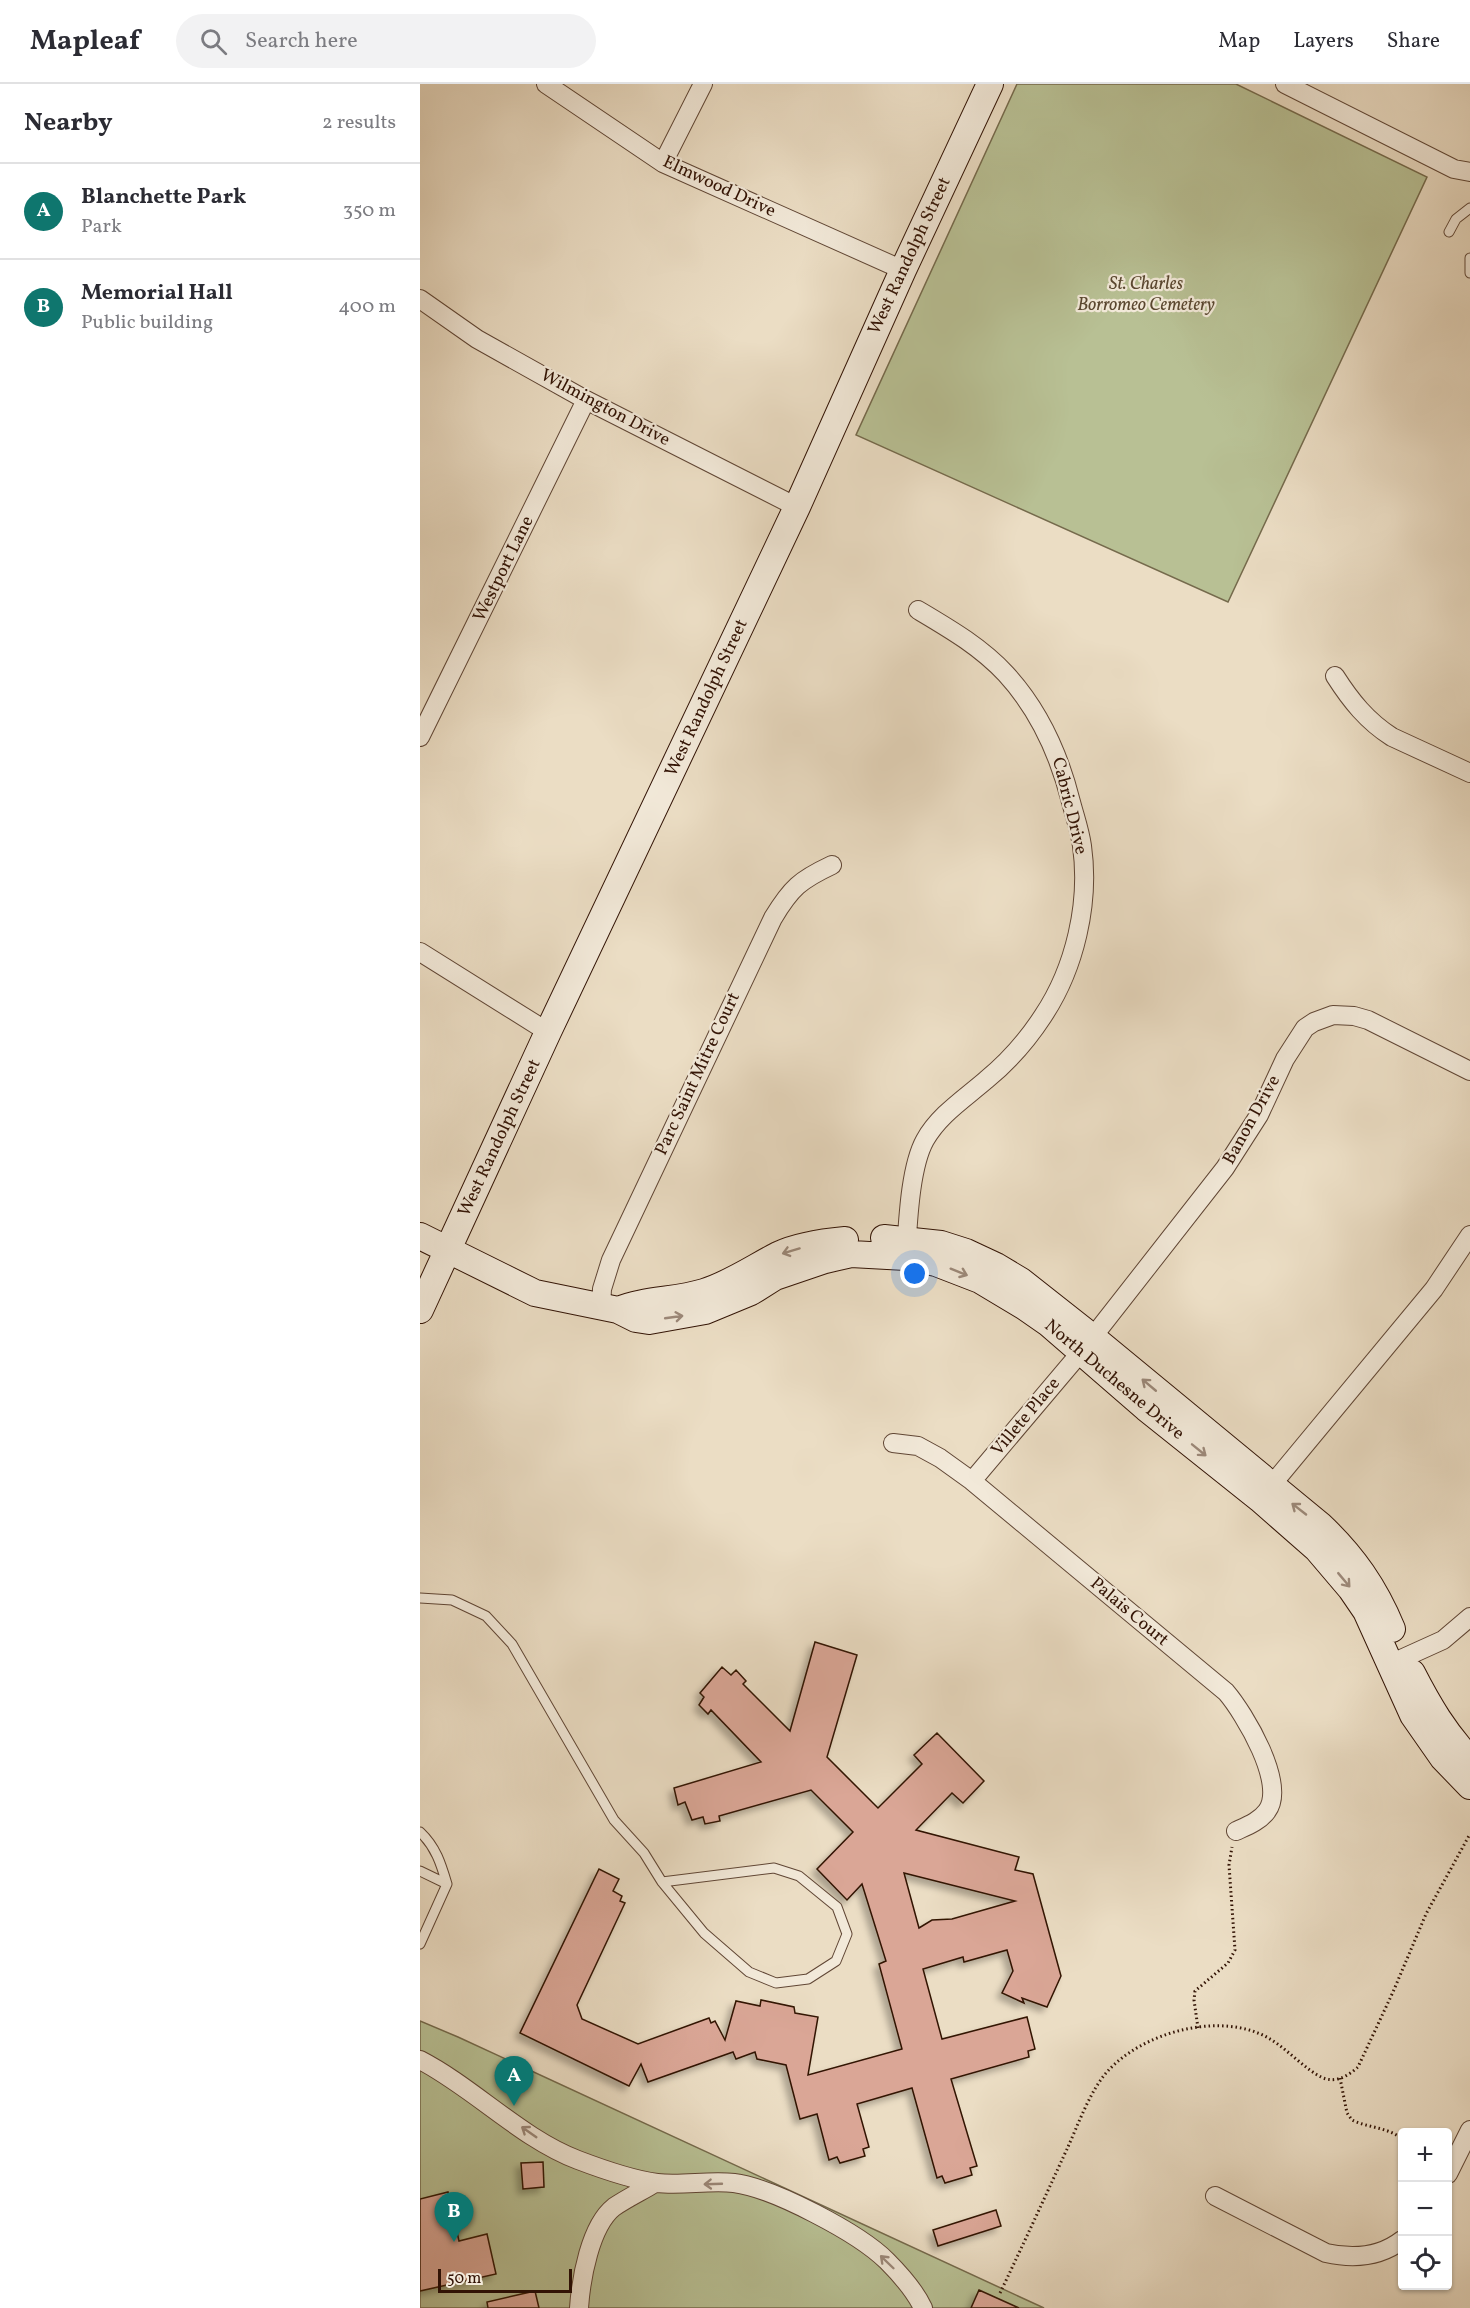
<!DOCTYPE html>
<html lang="en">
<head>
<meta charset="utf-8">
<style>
  body { margin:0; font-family:Vollkorn,serif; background:#f2f2f3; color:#2b2b33 }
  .controls { position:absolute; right:18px; bottom:18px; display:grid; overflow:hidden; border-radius:6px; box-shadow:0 2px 4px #0004 }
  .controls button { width:54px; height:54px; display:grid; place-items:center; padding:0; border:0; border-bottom:2px solid #e1e1e2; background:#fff; color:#2b2b33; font:30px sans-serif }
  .scale { position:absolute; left:18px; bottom:15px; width:134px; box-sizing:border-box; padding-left:6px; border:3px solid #321305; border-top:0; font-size:16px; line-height:21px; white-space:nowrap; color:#321305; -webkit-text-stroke:4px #f2e9d9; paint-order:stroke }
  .you { position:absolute; left:495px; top:1190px; width:21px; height:21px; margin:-15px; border:4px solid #fff; border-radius:50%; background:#1a73e8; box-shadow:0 0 0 9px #1a73e833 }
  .badge { display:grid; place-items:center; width:39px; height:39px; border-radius:50%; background:#0f766e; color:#fff; font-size:20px; font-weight:700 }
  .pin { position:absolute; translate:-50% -50px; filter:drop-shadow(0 2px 3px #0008) }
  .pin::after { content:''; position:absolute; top:32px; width:21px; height:18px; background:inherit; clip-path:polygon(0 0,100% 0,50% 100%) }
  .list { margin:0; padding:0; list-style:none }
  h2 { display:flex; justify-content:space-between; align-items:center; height:78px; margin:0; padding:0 24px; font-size:26px }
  h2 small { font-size:20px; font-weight:400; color:#7c7c81 }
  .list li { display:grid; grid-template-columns:39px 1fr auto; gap:18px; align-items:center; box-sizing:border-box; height:96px; padding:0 24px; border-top:2px solid #e1e1e2 }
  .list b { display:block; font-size:22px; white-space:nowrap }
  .list p { margin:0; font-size:20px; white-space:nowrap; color:#7c7c81 }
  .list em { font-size:20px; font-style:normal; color:#7c7c81 }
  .icon { flex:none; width:33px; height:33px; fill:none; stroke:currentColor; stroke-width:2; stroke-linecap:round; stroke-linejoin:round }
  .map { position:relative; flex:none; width:1050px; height:2224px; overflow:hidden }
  header { display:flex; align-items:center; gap:36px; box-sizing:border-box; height:84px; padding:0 30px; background:#fff; border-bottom:2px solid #e1e1e2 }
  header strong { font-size:28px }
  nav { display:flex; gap:33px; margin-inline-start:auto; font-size:21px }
  .search { width:420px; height:54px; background:#f2f2f3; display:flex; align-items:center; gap:15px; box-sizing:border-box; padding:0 21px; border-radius:33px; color:#7c7c81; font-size:22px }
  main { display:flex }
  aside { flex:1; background:#fff }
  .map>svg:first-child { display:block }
</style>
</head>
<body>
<header>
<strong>Mapleaf</strong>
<div class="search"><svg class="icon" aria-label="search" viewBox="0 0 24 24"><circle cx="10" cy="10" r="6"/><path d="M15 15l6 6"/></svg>Search here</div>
<nav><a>Map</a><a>Layers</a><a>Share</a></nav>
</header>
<main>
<aside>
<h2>Nearby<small>2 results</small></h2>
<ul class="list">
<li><span class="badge">A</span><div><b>Blanchette Park</b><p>Park</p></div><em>350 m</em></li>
<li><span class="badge">B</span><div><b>Memorial Hall</b><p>Public building</p></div><em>400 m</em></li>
</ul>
</aside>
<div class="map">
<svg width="1050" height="2224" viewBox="0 0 1050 2224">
  <defs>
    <filter id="shadow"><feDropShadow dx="-5" dy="5" stdDeviation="3" flood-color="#0004"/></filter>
  </defs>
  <rect width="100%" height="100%" fill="#ebddc4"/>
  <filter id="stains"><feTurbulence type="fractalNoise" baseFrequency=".00333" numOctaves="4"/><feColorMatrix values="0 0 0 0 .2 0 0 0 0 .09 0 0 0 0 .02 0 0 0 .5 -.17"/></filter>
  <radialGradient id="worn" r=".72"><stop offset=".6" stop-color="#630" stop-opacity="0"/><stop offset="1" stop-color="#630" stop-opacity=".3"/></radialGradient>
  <path fill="#b8c094" stroke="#756a4c" stroke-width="1.5" d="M 597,0 L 816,0 L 1007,93 L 808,518 L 436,351 Z
    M 0,1937 L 38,1953 L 624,2224 L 0,2224 Z"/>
  <path fill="#daa696" stroke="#321305" stroke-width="1.5" fill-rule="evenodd" filter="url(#shadow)" d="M 395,1558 L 437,1571 L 407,1673 L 458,1724 L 502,1680 L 494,1671 L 517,1649 L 564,1697 L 543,1719 L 532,1709 L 496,1746 L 599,1773 L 595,1786 L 613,1790 L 641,1892 L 627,1923 L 602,1914 L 604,1919 L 582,1909 L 593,1887 L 587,1866 L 544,1878 L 543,1873 L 503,1885 L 522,1955 L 607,1933 L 615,1965 L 608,1967 L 609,1973 L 531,1995 L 557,2082 L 550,2084 L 552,2091 L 525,2099 L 522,2092 L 517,2094 L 492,2004 L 437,2020 L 449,2063 L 443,2065 L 445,2072 L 420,2079 L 417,2073 L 409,2076 L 397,2030 L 380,2035 L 366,1981 L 337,1975 L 335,1968 L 316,1975 L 313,1968 L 228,1998 L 221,1980 L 209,2002 L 100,1949 L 179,1785 L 199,1795 L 193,1807 L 202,1812 L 200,1817 L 205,1819 L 157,1921 L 162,1935 L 218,1960 L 289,1934 L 291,1939 L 295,1937 L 305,1956 L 316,1917 L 340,1922 L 341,1916 L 374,1923 L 375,1929 L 398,1933 L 388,1991 L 482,1965 L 459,1880 L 466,1877 L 442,1800 L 427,1816 L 397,1785 L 433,1748 L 391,1706 L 299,1732 L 300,1737 L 285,1740 L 283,1733 L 272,1736 L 265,1718 L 258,1721 L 254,1704 L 341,1678 L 291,1626 L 288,1630 L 279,1621 L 284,1613 L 280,1609 L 302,1583 L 311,1591 L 316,1586 L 326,1597 L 323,1600 L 370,1647 ZM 484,1789 L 595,1817 L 532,1835 L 512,1836 L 499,1844 Z
    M 123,2078 L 124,2103 L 103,2105 L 101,2079 Z
    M 28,2108 L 39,2157 L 67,2150 L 76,2190 L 0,2207 L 0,2115 Z
    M 576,2126 L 581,2142 L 518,2162 L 513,2146 Z
    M 559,2206 L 599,2224 L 551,2224 Z
    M 115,2207 L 119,2224 L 68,2224 L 67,2218 Z"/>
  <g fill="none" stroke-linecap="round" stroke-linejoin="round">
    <defs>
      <path id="lane" d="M 1029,148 L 1036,135 L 1050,124
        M 1050,174 L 1050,189
        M 0,1514 L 32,1516 L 66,1532 L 92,1560 L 194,1736 L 224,1769 L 242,1798 L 284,1849 L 329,1888 L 356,1899 L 388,1895 L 416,1877 L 427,1850 L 417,1823 L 379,1792 L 354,1784 L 242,1798
        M 0,1748 C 16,1763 21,1780 27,1800
        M 0,1787 L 27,1800 L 0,1860"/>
      <path id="street" d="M 126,0 L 243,79 L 483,186
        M 865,0 L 1034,85 L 1050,88
        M 243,79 L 283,0
        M 0,215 L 57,255 L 166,316 L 377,423
        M 915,592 C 931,617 947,637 972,653 L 1050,689
        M 0,653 L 166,316
        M 0,868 L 128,948
        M 486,1168 C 488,1138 490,1083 505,1056 C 519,1031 544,1015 566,996 C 588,978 608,955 623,932 C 655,884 670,819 662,762 C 660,747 655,733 651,718 C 639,670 620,627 586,590 C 561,563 530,545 498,526
        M 181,1223 L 182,1205 L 191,1176 L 353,834 C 371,804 380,796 412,781
        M 473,1359 L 498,1362 L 520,1374 L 552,1397 L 806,1608 C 824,1629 867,1700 847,1727 C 840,1737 827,1742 816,1747
        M 552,1397 L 661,1268 L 805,1084 L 839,1031 L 865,975 L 885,944 L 894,938 L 913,931 L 934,932 L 948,936 L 1050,987
        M 845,1409 L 1014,1205 L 1050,1151
        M 970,1580 L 1023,1556 L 1050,1533
        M 0,1976 C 54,2004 102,2055 158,2076 C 179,2084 215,2096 237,2099 C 262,2102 289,2096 314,2099 C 353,2104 439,2149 467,2177 C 480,2190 495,2207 503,2224
        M 1028,2090 L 1050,2046
        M 795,2112 L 906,2169 C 933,2175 960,2173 982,2156
        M 159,2224 C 161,2195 170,2142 194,2123 C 207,2114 222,2107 235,2099"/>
      <path id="secondary" d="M 0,1152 L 115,1209 L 198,1226 L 216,1235 L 229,1237 L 285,1227 L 331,1208 L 355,1193 L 405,1176 L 431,1170 L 486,1173 L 516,1179 L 560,1196 L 605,1223 L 628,1239 L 726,1324 L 840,1415 L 897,1465 L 931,1505 L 946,1527 L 993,1631 L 1023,1674 L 1050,1702
        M 464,1154 L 521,1160 L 546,1168 L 576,1182 L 601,1197 L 672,1253 L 900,1441 C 933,1472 955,1504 972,1545
        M 0,1226 L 128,948 L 377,423 L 483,186 L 570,0
        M 198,1226 C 225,1215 255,1217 284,1208 C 310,1200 333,1184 358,1171 C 377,1162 403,1158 425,1156
        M 992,1589 C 1010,1624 1024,1647 1050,1676"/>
    </defs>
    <use href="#lane" stroke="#604635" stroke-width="11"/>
    <use href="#street" stroke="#604635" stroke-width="20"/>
    <use href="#secondary" stroke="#321305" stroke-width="28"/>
    <path stroke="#321305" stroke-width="3" stroke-dasharray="1.5 3" stroke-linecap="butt" d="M 778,1944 L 774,1916 L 775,1907 L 808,1879 L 815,1866 L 809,1781 L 812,1763
      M 920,1994 L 927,2029 L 932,2036 C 948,2044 968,2043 982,2055
      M 580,2209 C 603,2161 625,2113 647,2065 C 658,2041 670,2007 687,1988 C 722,1948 802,1926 850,1955 C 867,1965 885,1985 901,1993 C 915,2000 928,1992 938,1983 L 973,1908 L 1006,1830 L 1050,1750"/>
    <use href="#lane" stroke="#f2e9d9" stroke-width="9"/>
    <use href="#street" stroke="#f2e9d9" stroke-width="18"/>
    <use href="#secondary" stroke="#f2e9d9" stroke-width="26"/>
  </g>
  <defs><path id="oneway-shaft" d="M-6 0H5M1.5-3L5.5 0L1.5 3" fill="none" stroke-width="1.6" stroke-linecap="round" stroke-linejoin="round" transform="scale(1.5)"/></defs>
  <g stroke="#9c897a">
    <use href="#oneway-shaft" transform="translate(371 1167) rotate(163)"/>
    <use href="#oneway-shaft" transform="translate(539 1188) rotate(22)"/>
    <use href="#oneway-shaft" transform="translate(254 1233) rotate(-8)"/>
    <use href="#oneway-shaft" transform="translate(729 1301) rotate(-140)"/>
    <use href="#oneway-shaft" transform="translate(779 1366) rotate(39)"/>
    <use href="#oneway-shaft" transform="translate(879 1425) rotate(-142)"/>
    <use href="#oneway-shaft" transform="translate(924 1496) rotate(50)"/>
    <use href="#oneway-shaft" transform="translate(109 2048) rotate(-145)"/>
    <use href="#oneway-shaft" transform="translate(293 2100) rotate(178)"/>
    <use href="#oneway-shaft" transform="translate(467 2178) rotate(-136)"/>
  </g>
  <g text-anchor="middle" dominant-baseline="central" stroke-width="4.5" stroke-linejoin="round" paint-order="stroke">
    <g font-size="18" fill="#321305" stroke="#f2e9d9">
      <text transform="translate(299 103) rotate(25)">Elmwood Drive</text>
      <text transform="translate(490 172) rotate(-65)">West Randolph Street</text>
      <text transform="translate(185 324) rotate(28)">Wilmington Drive</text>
      <text transform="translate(84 485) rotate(-64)">Westport Lane</text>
      <text transform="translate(287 614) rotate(-65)">West Randolph Street</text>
      <text transform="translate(649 722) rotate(76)">Cabric Drive</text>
      <text transform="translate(278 990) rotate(-65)">Parc Saint Mitre Court</text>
      <text transform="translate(832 1036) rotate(-61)">Banon Drive</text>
      <text transform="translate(80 1054) rotate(-65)">West Randolph Street</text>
      <text transform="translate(694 1296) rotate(40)">North Duchesne Drive</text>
      <text transform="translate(606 1333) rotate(-50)">Villete Place</text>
      <text transform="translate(709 1528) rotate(40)">Palais Court</text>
    </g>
    <g font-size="18" font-style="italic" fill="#5a4730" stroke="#f2e9d9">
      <text x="726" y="200">St. Charles<tspan x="726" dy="21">Borromeo Cemetery</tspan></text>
    </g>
  </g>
  <rect width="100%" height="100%" filter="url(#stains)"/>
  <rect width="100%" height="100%" fill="url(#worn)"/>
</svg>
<div class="controls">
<button>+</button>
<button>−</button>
<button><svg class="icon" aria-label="locate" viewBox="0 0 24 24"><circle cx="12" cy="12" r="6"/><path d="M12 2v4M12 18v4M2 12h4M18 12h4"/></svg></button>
</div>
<div class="scale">50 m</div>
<div class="you"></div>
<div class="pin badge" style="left:94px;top:2022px">A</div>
<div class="pin badge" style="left:34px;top:2158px">B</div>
</div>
</main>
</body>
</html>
